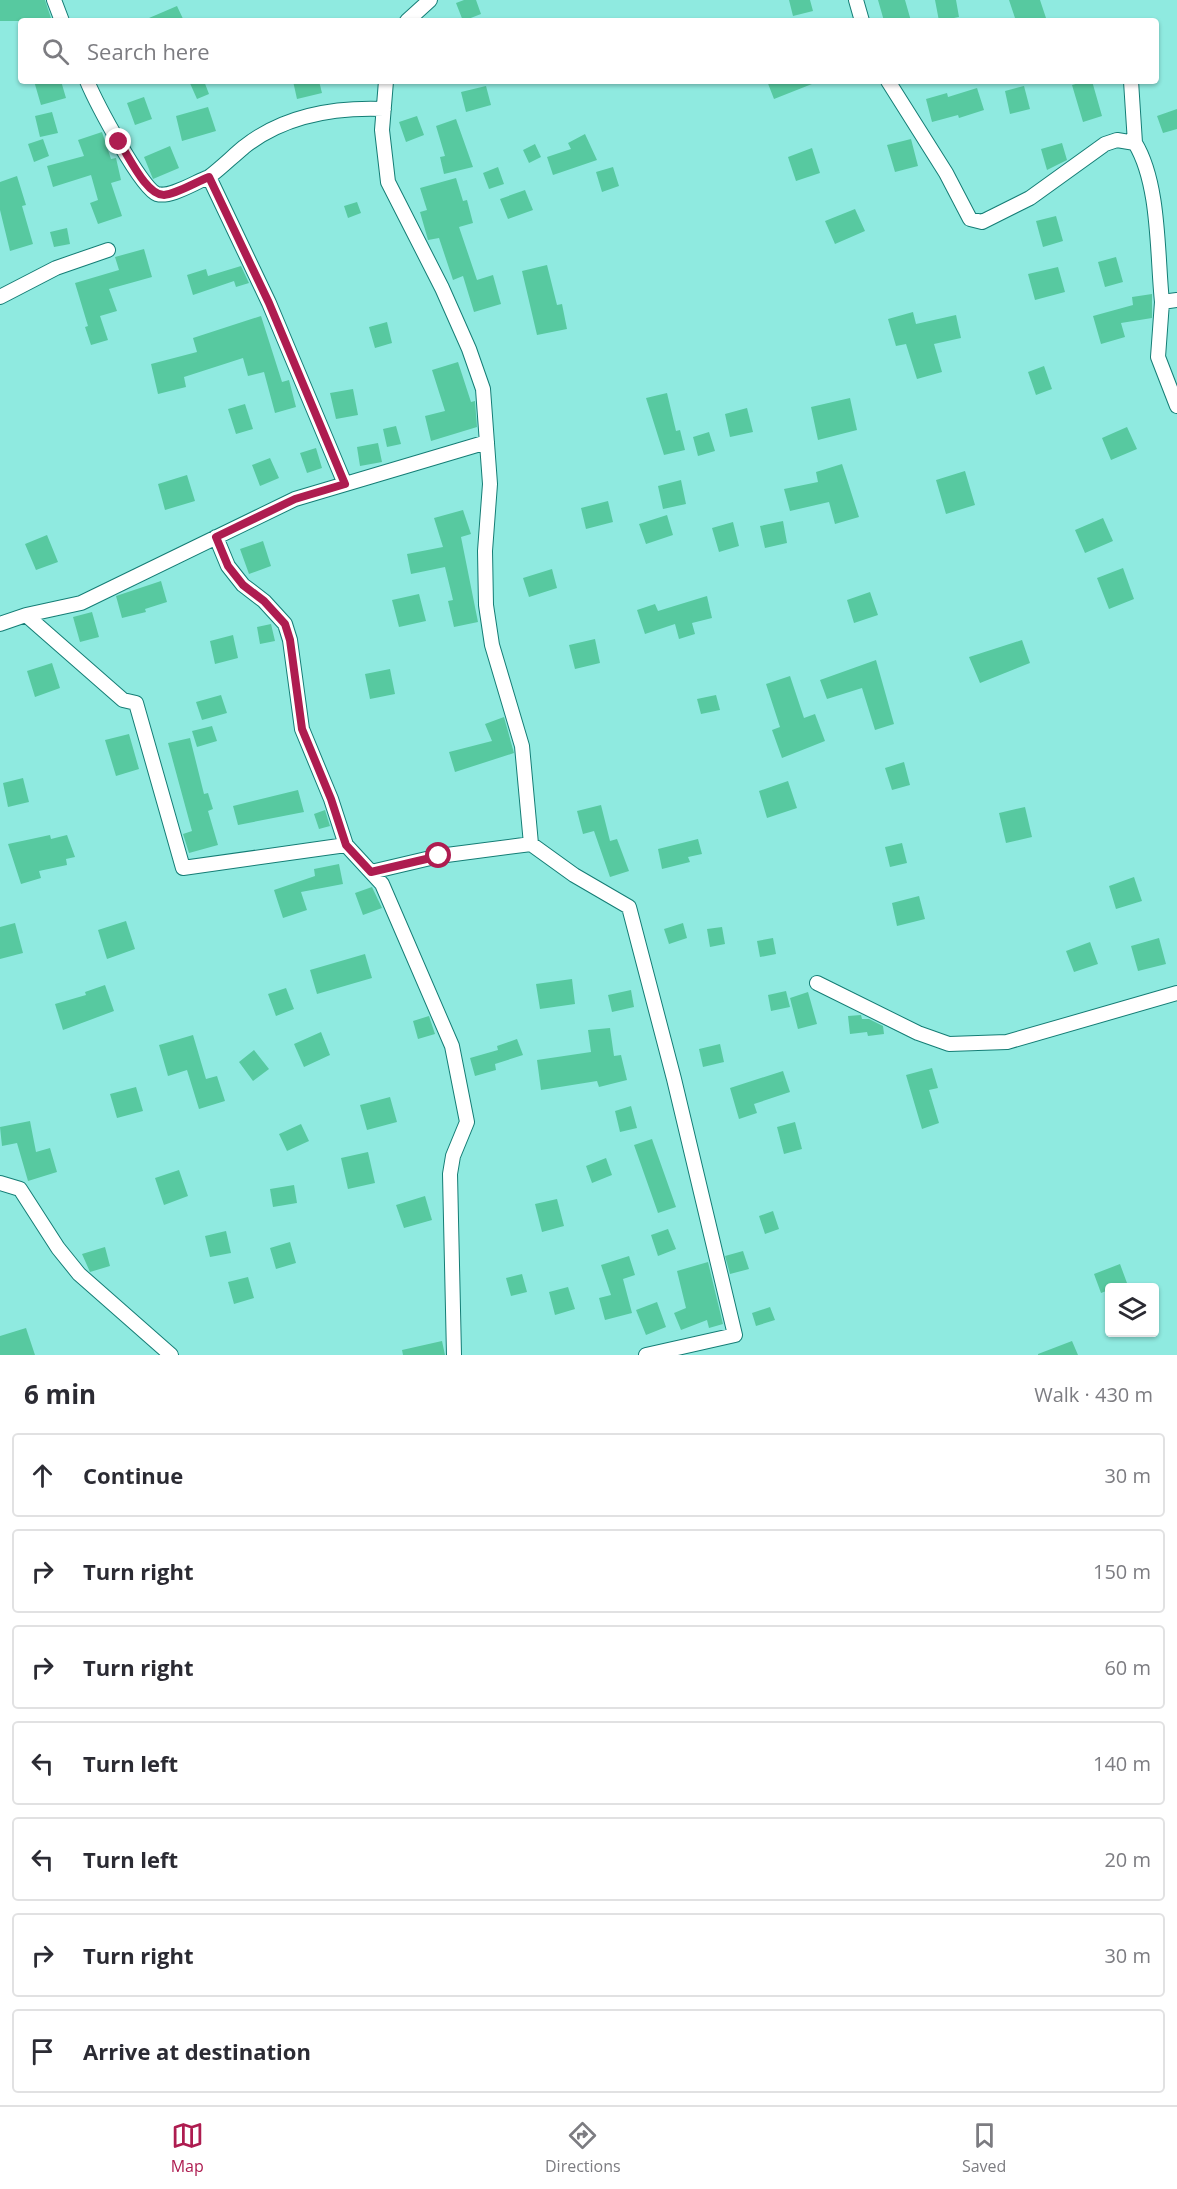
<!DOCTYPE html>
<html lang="en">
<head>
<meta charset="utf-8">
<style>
  body { margin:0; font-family:"Open Sans",sans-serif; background:#f7f7f7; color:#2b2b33 }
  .controls { position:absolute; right:18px; bottom:18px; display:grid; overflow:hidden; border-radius:6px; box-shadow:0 2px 4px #0004 }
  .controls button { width:54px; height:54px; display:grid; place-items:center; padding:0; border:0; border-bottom:2px solid #e1e1e2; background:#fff; color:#2b2b33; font:30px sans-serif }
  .stop { position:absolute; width:18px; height:18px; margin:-14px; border:4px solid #ae1c50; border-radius:50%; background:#fff }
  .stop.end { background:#ae1c50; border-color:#fff; box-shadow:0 2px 6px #0008 }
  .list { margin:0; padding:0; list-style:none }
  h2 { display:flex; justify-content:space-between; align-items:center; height:78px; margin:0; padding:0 24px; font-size:26px }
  h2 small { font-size:20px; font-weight:400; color:#7c7c81 }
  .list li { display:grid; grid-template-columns:39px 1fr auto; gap:18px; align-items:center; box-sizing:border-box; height:84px; margin:0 12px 12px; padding:0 12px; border:2px solid #e1e1e2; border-radius:6px }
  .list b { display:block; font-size:22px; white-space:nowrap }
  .list em { font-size:20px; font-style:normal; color:#7c7c81 }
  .icon { flex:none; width:33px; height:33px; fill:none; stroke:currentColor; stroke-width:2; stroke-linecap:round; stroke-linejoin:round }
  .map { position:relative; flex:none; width:1177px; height:1355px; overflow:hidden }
  .search { position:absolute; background:#fff; box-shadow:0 2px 4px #0004; left:18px; right:18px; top:18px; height:66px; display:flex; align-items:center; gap:15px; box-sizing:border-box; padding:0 21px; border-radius:6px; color:#7c7c81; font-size:22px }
  .sheet { height:750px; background:#fff }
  nav { display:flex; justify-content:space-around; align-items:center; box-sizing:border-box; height:84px; border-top:2px solid #e1e1e2; background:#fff; font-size:16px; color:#7c7c81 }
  nav a { display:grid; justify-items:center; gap:3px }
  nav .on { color:#ae1c50 }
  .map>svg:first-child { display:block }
</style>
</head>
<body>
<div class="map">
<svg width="1177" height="1355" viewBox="0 0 1177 1355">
  <rect width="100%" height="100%" fill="#8feae0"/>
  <path fill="#57c9a0" d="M 0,0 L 45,0 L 52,21 L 0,21 Z
    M 464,0 L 476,0 L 481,14 L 463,21 L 456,3 Z
    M 789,0 L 810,0 L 813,11 L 793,16 Z
    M 878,0 L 905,0 L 911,21 L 884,21 Z
    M 935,0 L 956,0 L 959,17 L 939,21 Z
    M 1009,0 L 1040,0 L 1047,21 L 1016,21 Z
    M 177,6 L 184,21 L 142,21 Z
    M 34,81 L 61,81 L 66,98 L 41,105 Z
    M 189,81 L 204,81 L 209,94 L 197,99 Z
    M 293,81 L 319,81 L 322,93 L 297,99 Z
    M 767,81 L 817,81 L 817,82 L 774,99 Z
    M 1086,81 L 1092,81 L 1102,116 L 1083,122 L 1072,85 Z
    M 486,86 L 491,105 L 466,112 L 461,92 Z
    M 1024,86 L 1030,109 L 1010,114 L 1005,91 Z
    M 977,88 L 984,110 L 959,118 L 958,115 L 932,122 L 926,99 L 947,93 L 948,97 Z
    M 144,97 L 152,119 L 135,125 L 127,103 Z
    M 208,107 L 216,131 L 182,141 L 176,116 Z
    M 1177,109 L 1177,129 L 1163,133 L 1157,116 Z
    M 52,112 L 58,133 L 40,137 L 35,116 Z
    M 417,116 L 424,135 L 406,142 L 399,122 Z
    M 456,119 L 473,167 L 444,174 L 440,157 L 445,156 L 436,126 Z
    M 102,132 L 111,159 L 116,158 L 121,180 L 111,183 L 122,216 L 98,224 L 90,203 L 98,200 L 91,175 L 53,187 L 47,166 L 84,156 L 78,140 Z
    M 585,134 L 597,160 L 553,175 L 547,157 L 571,149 L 568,143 Z
    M 43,139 L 49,156 L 34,162 L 28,144 Z
    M 911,139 L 918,166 L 895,172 L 887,145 Z
    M 1062,143 L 1067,160 L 1047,170 L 1041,149 Z
    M 535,144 L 541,157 L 529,163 L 523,150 Z
    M 170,146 L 179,168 L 153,179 L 144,157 Z
    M 812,148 L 820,173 L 796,181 L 788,157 Z
    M 498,167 L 504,184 L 489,189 L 483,173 Z
    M 613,167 L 619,186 L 602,192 L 596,172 Z
    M 17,176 L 26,205 L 22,206 L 33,244 L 10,251 L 0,210 L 0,182 Z
    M 456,178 L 463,201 L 467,200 L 473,223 L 459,227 L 477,280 L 493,275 L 501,304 L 474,312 L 463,276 L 453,280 L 439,238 L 428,240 L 420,212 L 427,210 L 420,188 Z
    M 525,190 L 533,210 L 508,219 L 500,199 Z
    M 357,202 L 361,213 L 348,218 L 344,206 Z
    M 855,209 L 865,231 L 835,244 L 825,221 Z
    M 1056,216 L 1063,241 L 1043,247 L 1036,221 Z
    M 67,228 L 70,244 L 54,247 L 50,232 Z
    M 144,249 L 152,277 L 109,289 L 117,311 L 100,316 L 108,340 L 91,345 L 85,327 L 88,326 L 75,283 L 119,270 L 115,257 Z
    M 1116,257 L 1123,282 L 1105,287 L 1098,262 Z
    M 547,265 L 557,305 L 562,304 L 567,329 L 537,335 L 522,271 Z
    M 241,266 L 249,283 L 236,287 L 234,281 L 193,295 L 187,275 L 206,269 L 208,276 Z
    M 1058,267 L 1065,292 L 1035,300 L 1028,274 Z
    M 1152,294 L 1152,318 L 1121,323 L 1125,337 L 1101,344 L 1093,316 L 1133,305 L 1132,297 Z
    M 913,312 L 916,324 L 956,315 L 961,338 L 934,344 L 942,372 L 917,379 L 906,344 L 896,346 L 888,319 Z
    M 261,316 L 282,382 L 289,380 L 296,407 L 275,413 L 264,372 L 248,376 L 243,358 L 184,377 L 186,387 L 158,394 L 151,364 L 197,352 L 193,338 Z
    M 387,322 L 392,343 L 375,348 L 369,327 Z
    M 458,362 L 471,402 L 475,401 L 477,427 L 431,441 L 425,416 L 445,411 L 432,370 Z
    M 1044,366 L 1052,389 L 1036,395 L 1028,372 Z
    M 353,389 L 358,415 L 336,419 L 330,393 Z
    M 667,393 L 676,431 L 680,430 L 685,450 L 664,455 L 646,398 Z
    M 850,398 L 857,430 L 818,440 L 811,407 Z
    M 245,404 L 253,429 L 236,434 L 228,409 Z
    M 747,408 L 753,432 L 730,437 L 725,414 Z
    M 396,426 L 401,444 L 387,447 L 383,429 Z
    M 1127,427 L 1137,449 L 1111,460 L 1102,438 Z
    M 709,432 L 715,451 L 698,456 L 693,437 Z
    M 378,443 L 382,462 L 360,466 L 357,447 Z
    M 316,448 L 322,468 L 307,473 L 300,453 Z
    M 270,458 L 279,478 L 260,486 L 252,465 Z
    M 842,464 L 859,517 L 835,524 L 829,502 L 790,511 L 784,489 L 818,482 L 816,472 Z
    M 965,471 L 975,505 L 946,514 L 936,480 Z
    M 187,475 L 195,501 L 165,510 L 158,484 Z
    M 681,480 L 686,504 L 663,509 L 658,486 Z
    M 608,501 L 613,522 L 586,529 L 581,508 Z
    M 463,510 L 471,534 L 461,537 L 478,622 L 454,627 L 448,601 L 453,600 L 445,567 L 411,574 L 407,554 L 443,547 L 434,518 Z
    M 667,515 L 673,535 L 646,544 L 639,524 Z
    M 1103,518 L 1113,541 L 1085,553 L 1075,530 Z
    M 783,521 L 787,543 L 765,548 L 760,526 Z
    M 733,522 L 739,546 L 719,552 L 712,528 Z
    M 47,535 L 58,562 L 36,570 L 25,544 Z
    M 263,541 L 271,566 L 249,574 L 240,549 Z
    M 1123,568 L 1134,599 L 1109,609 L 1097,578 Z
    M 552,569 L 557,588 L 529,597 L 523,578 Z
    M 161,581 L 167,602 L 145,609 L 146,612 L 122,618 L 116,596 Z
    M 870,592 L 878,615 L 854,623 L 847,600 Z
    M 419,594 L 426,621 L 399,627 L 392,600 Z
    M 707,596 L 712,618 L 692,623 L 695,634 L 679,639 L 675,624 L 645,634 L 637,610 L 655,604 L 658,611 Z
    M 92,612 L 99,637 L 80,642 L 73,617 Z
    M 271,624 L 275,641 L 260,644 L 257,627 Z
    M 233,635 L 238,658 L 215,664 L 210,641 Z
    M 595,639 L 600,663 L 575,669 L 569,645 Z
    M 1022,640 L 1030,663 L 980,683 L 969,657 Z
    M 876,660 L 894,724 L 875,730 L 862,688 L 827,699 L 820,680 Z
    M 52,663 L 60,688 L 35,697 L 27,671 Z
    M 390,669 L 395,694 L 370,699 L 365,674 Z
    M 790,676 L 804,718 L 815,714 L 825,741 L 782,758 L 772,730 L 780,727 L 766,684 Z
    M 221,695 L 227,713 L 202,720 L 196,702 Z
    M 716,695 L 720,710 L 701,714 L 697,699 Z
    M 504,717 L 514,753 L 455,772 L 449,752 L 492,741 L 485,724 Z
    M 212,726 L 217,741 L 197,747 L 192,731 Z
    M 129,734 L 139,769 L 116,776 L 105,740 Z
    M 190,738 L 204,794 L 208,793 L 213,809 L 208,811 L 218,845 L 189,853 L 183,834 L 192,831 L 168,743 Z
    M 904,762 L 910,785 L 892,790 L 885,768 Z
    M 23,778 L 29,802 L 8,807 L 3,783 Z
    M 788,781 L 797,808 L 767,818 L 759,791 Z
    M 298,790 L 304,812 L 238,825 L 233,806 Z
    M 601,805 L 610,841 L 617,839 L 629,871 L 610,877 L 594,831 L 583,834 L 577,811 Z
    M 1025,807 L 1032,837 L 1006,843 L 999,813 Z
    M 325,810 L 330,826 L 319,829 L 314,814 Z
    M 50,835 L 51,839 L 67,835 L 75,857 L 66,859 L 67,865 L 39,871 L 41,878 L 21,884 L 8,844 Z
    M 698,839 L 702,854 L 688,857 L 690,862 L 662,869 L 658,849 Z
    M 902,843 L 907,863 L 890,867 L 885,847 Z
    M 339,864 L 343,884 L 301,892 L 307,910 L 283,918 L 274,890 L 315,876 L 314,869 Z
    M 1134,877 L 1142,901 L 1116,909 L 1109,886 Z
    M 372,887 L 382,908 L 363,915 L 355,893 Z
    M 919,896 L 925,919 L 897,926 L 892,903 Z
    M 126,921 L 135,949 L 107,959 L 98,930 Z
    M 15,923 L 23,953 L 0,959 L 0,927 Z
    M 683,923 L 687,938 L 669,944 L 664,929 Z
    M 722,927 L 725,944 L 710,947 L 707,929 Z
    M 773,938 L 776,954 L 760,957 L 757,941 Z
    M 1159,938 L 1166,964 L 1138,971 L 1131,946 Z
    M 1090,942 L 1098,964 L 1074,972 L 1066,951 Z
    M 365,954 L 372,978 L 317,994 L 310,970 Z
    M 572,979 L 575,1004 L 540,1009 L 536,984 Z
    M 105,985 L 114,1011 L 63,1030 L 55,1004 L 86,995 L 85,992 Z
    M 286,988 L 294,1009 L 276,1016 L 268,994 Z
    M 631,990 L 634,1007 L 612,1012 L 608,995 Z
    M 786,991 L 790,1007 L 771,1011 L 768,995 Z
    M 808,992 L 817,1024 L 798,1029 L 790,998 Z
    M 861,1015 L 862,1019 L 869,1019 L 883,1026 L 884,1034 L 868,1036 L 867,1032 L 850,1034 L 848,1016 Z
    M 429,1016 L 435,1034 L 418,1039 L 413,1021 Z
    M 610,1028 L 614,1056 L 621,1055 L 627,1080 L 599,1087 L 597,1081 L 541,1090 L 537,1060 L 591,1052 L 588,1030 Z
    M 321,1032 L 330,1055 L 304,1067 L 294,1044 Z
    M 193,1035 L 206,1079 L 217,1076 L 225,1101 L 199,1109 L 187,1070 L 168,1076 L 159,1045 Z
    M 517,1039 L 523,1055 L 495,1064 L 496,1070 L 475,1076 L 470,1058 L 498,1050 L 497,1046 Z
    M 720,1044 L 724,1062 L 703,1067 L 699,1049 Z
    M 254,1050 L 269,1069 L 253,1081 L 239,1062 Z
    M 932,1068 L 938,1088 L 929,1090 L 939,1123 L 922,1129 L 906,1075 Z
    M 783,1071 L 790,1092 L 754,1104 L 757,1113 L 739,1119 L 730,1088 Z
    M 136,1087 L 143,1111 L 117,1118 L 110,1094 Z
    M 390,1097 L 397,1122 L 367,1130 L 360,1105 Z
    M 631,1106 L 637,1128 L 620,1132 L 615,1111 Z
    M 30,1121 L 36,1152 L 50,1148 L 57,1172 L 28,1181 L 17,1143 L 2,1146 L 0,1127 Z
    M 795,1122 L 802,1149 L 784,1154 L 777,1127 Z
    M 301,1124 L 309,1141 L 287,1151 L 279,1134 Z
    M 652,1139 L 676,1207 L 658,1213 L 634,1145 Z
    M 368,1152 L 375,1183 L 348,1189 L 341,1158 Z
    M 606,1158 L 612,1175 L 592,1183 L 586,1166 Z
    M 179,1170 L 188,1196 L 164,1205 L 155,1178 Z
    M 294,1185 L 297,1203 L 273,1207 L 270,1189 Z
    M 425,1196 L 432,1220 L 404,1228 L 396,1205 Z
    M 557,1199 L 564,1226 L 542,1232 L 535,1204 Z
    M 773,1211 L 779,1229 L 765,1234 L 759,1216 Z
    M 668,1229 L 676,1249 L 658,1256 L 651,1235 Z
    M 226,1231 L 231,1253 L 210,1257 L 205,1236 Z
    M 290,1242 L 296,1263 L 276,1269 L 270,1248 Z
    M 105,1247 L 110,1266 L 90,1272 L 82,1254 Z
    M 743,1251 L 749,1269 L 730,1274 L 725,1256 Z
    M 629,1256 L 635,1275 L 623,1279 L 632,1313 L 605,1320 L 599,1298 L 611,1295 L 601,1265 Z
    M 708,1262 L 723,1324 L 709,1328 L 707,1320 L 681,1330 L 674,1313 L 686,1308 L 677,1271 Z
    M 1120,1264 L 1127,1283 L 1101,1293 L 1094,1274 Z
    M 522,1274 L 527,1292 L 511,1296 L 506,1278 Z
    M 248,1277 L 254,1298 L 234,1304 L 228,1282 Z
    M 568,1287 L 575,1309 L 555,1315 L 549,1292 Z
    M 657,1302 L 666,1327 L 646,1335 L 636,1310 Z
    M 770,1307 L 775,1320 L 756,1326 L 752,1313 Z
    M 26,1328 L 35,1355 L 0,1355 L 0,1336 Z
    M 442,1341 L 445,1355 L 403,1355 L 402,1350 Z
    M 1072,1341 L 1078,1355 L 1038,1355 L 1038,1354 Z"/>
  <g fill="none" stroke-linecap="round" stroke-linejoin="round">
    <defs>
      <path id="minor" d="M 54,0 L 62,21
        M 856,0 L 862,21
        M 407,21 L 430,0
        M 87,81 C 95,100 141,189 157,194 C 171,198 195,182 209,177 L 269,303 L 345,484
        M 386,81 L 382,130 L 388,182 L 442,288 L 469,349 L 483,389 L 490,484 L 485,551 L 486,605 L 492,645 L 522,746 L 531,844 L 574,875 L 629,907 L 674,1079 L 735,1335 L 646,1355
        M 888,81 L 946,173 L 970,219 L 982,222 L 1030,198 L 1105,144 L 1117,140 L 1135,143 C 1160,184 1157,255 1162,302 L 1177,300
        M 1131,81 L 1135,143
        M 209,177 C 221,168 232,157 244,147 C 283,116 334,107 384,109
        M 0,297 L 56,268 L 108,250
        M 1162,302 L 1158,357 L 1177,406
        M 216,537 L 228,566 L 243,585 L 264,601 L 285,624 L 290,640 L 302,729 L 331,799 L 346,845
        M 26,615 L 81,603 L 295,499 L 487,442
        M 0,624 L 26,615 L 123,700 L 136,703 L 183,868 L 346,845 L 382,884 L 452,1046 L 467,1122 L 453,1156 L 450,1174 L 454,1355
        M 371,872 L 439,856 L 531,844
        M 817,983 L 918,1033 L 949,1044 L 1007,1042 L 1177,993
        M 0,1183 L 20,1189 L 58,1248 L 79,1274 L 171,1355"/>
    </defs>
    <use href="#minor" stroke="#147d75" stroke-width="16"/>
    <use href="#minor" stroke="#fff" stroke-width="14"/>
  </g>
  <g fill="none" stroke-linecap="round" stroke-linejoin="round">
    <path stroke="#ae1c50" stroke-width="8" d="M 119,142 C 129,156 146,195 164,195 C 177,194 196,182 209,177 L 269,303 L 345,484 L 295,499 L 216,537 L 228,566 L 243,585 L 264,601 L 285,624 L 290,640 L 302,729 L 331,799 L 346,845 L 371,872 L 439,856"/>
  </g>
</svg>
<div class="controls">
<button><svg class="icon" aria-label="layers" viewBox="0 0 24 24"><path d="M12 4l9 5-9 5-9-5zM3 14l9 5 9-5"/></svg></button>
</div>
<div class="stop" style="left:439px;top:856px"></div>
<div class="stop end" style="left:119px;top:142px"></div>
<div class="search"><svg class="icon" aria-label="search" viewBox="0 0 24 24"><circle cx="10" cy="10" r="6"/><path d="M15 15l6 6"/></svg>Search here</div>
</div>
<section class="sheet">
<h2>6 min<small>Walk · 430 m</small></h2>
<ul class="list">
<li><svg class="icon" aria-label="ahead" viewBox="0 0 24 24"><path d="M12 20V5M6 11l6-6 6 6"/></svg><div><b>Continue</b></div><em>30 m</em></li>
<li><svg class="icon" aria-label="right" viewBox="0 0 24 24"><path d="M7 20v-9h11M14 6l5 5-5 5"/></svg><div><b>Turn right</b></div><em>150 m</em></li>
<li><svg class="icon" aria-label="right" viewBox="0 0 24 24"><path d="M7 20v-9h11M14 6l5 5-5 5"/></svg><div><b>Turn right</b></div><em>60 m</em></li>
<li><svg class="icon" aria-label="left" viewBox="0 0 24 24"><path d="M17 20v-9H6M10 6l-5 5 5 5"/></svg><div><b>Turn left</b></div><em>140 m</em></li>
<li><svg class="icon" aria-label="left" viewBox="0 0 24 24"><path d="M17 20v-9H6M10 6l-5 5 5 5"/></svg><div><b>Turn left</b></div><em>20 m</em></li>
<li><svg class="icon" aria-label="right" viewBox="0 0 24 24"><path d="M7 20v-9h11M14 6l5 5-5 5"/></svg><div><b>Turn right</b></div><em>30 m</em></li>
<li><svg class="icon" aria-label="arrive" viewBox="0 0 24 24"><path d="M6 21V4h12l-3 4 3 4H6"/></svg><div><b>Arrive at destination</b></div></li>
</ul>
</section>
<nav>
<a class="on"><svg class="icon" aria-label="map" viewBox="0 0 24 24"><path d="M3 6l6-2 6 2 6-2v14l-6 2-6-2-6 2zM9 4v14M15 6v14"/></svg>Map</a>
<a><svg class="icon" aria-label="directions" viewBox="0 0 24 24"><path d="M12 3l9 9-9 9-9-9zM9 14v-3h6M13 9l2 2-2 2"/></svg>Directions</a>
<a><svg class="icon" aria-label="saved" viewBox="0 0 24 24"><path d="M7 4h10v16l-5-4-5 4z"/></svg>Saved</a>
</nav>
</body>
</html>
